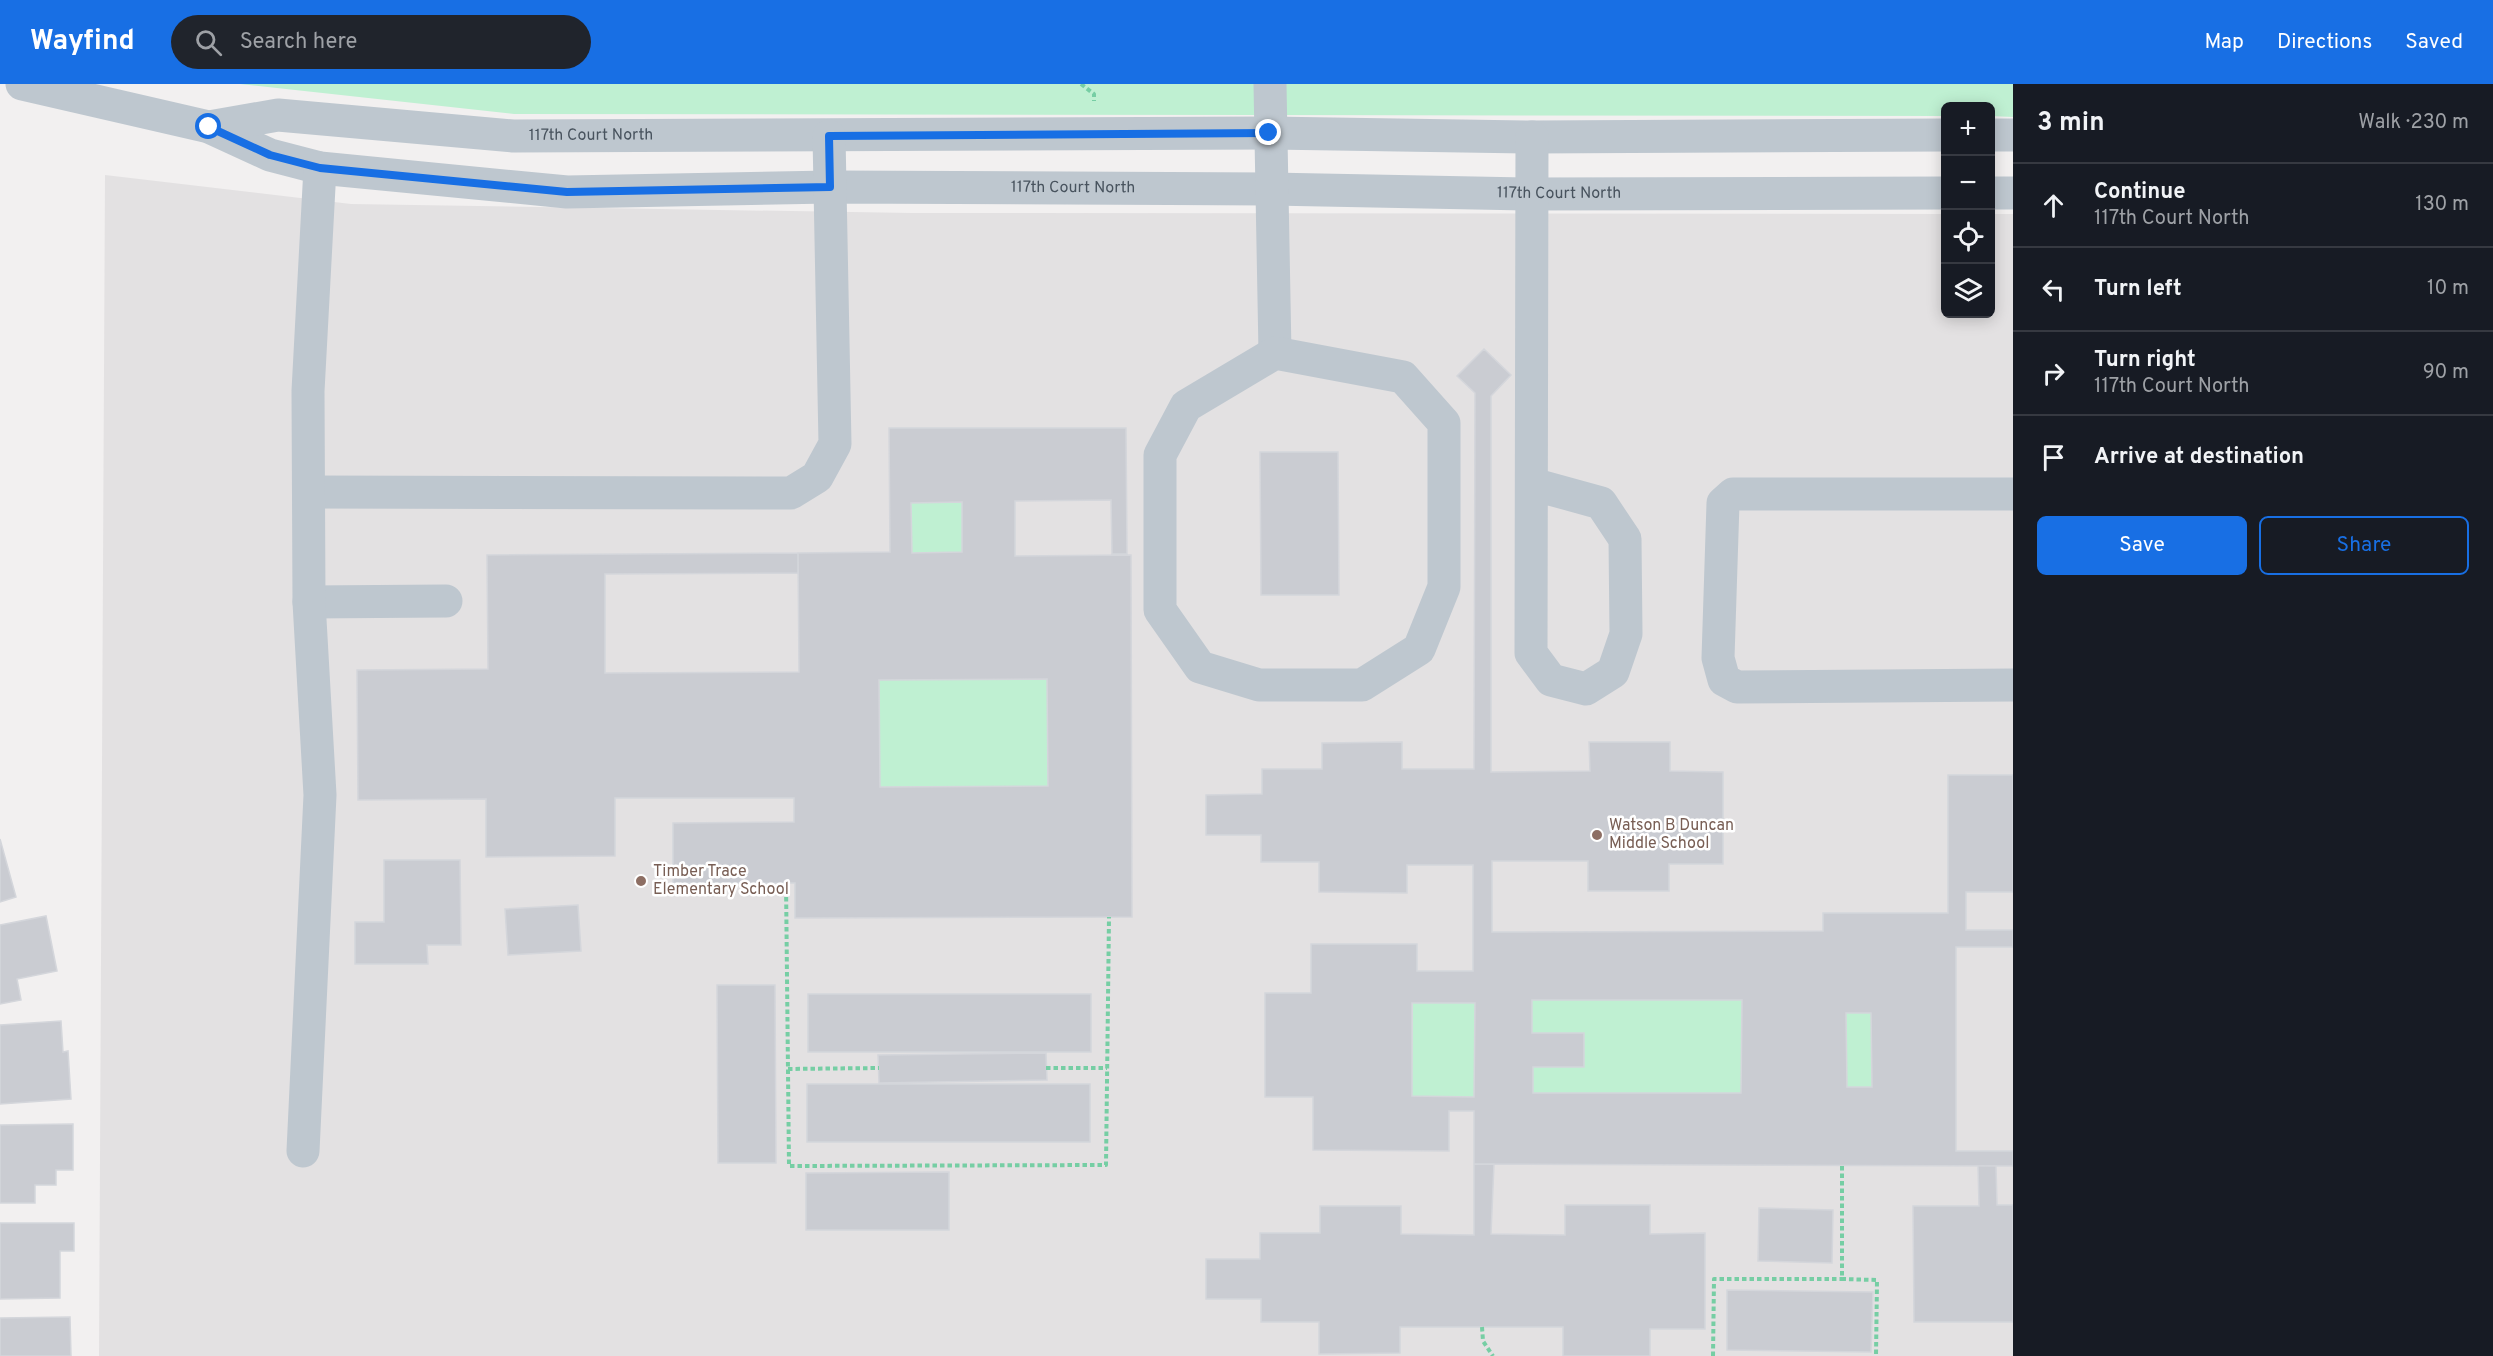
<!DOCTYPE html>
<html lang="en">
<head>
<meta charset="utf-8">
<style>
  body { margin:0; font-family:Overpass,sans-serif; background:#20242c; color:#f1f3f6 }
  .controls { position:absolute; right:18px; top:18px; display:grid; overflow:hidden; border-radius:9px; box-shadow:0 3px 15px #0003 }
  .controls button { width:54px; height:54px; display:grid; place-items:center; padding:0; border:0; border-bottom:2px solid #363941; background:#171b24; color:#f1f3f6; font:30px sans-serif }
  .stop { position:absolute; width:18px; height:18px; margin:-14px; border:4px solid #186fe4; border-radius:50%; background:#fff }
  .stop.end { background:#186fe4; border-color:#fff; box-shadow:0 2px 6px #0008 }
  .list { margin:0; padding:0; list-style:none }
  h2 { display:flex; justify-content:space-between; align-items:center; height:78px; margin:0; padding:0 24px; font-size:26px }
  h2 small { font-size:20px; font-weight:400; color:#9ea1a6 }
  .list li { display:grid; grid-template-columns:39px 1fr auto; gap:18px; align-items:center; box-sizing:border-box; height:84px; padding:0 24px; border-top:2px solid #363941 }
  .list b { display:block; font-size:22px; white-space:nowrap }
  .list p { margin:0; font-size:20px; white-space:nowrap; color:#9ea1a6 }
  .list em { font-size:20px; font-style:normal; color:#9ea1a6 }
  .actions { display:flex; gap:12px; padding:18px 24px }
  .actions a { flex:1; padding:14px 0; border:2px solid #186fe4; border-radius:9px; text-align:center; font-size:21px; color:#186fe4 }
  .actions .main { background:#186fe4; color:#fff }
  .icon { flex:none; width:33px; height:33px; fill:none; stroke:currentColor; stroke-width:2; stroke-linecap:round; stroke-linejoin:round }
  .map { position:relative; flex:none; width:2013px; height:1272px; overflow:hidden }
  header { display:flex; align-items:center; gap:36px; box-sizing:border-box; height:84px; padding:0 30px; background:#186fe4; color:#fff }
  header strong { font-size:28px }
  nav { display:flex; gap:33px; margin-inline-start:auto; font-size:21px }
  .search { width:420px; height:54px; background:#20242c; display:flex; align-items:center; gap:15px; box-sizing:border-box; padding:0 21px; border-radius:33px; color:#9ea1a6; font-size:22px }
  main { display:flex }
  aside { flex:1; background:#171b24 }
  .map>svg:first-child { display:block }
</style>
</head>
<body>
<header>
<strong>Wayfind</strong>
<div class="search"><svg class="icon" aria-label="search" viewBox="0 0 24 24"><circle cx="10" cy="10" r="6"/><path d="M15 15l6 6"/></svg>Search here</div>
<nav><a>Map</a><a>Directions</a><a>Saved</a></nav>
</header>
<main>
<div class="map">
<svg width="2013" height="1272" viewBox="0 0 2013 1272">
  <rect width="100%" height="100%" fill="#f2f0f0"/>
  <path fill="#e3e1e2" d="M 105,91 L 351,120 L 912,129 L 1945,130 L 1946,230 L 1990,230 L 1991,130 L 2013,130 L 2013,1272 L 99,1272 Z"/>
  <path fill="#bff0d2" d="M 240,0 L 2013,0 L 2013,33 L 1991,32 L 1990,22 L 1946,22 L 1945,32 L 514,30 Z
    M 962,418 L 962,468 L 912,469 L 911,419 Z
    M 1047,595 L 1048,702 L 880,703 L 879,596 Z
    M 1532,916 L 1742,916 L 1741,1009 L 1533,1009 L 1533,983 L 1583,983 L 1532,949 Z
    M 1413,919 L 1475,919 L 1474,1013 L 1412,1012 Z
    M 1846,929 L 1871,929 L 1872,1003 L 1847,1003 Z"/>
  <path fill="#caccd2" stroke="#d4d6db" stroke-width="1.5" fill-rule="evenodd" d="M 1484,265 L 1511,291 L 1491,312 L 1491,688 L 1590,687 L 1589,658 L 1670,658 L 1670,687 L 1723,688 L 1723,780 L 1669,780 L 1669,807 L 1588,807 L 1588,777 L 1492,777 L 1492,848 L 1823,847 L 1823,829 L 1948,829 L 1948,691 L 2013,691 L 2013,808 L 1966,808 L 1966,846 L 2013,846 L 2013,863 L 1956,863 L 1956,1067 L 2013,1067 L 2013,1082 L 1474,1080 L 1474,1027 L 1449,1027 L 1449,1067 L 1313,1066 L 1313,1013 L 1265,1013 L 1265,909 L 1311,909 L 1311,860 L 1417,860 L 1417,887 L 1473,887 L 1473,781 L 1407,781 L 1407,809 L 1319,808 L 1319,778 L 1261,778 L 1261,751 L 1206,751 L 1206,711 L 1262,710 L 1262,685 L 1322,685 L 1322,659 L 1402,658 L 1402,685 L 1474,685 L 1475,309 L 1457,292 ZM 1532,916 L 1742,916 L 1741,1009 L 1533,1009 L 1533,983 L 1584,983 L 1584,949 L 1532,949 ZM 1412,919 L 1475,919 L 1474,1013 L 1412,1012 ZM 1846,929 L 1871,929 L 1872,1003 L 1847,1003 Z
    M 889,344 L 1126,344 L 1127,470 L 1112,470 L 1111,416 L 1015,417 L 1015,472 L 1131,471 L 1132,833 L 795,834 L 795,799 L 673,799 L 673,739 L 794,738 L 794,714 L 615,714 L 615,772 L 486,773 L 486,715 L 358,716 L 357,586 L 488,585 L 487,471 L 798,469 L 798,489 L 605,490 L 605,589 L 799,588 L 798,469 L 890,468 ZM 962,418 L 962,468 L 912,469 L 911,419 ZM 1047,595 L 1048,702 L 880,703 L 879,596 Z
    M 1260,368 L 1338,368 L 1339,511 L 1261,511 Z
    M 0,755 L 16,813 L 0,818 Z
    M 384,776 L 460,776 L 461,861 L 427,861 L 428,880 L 355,880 L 355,838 L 384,838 Z
    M 578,821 L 581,867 L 508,871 L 505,825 Z
    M 46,832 L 57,887 L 17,895 L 21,916 L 0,920 L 0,841 Z
    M 717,901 L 775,901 L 776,1079 L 718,1079 Z
    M 808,910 L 1091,910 L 1091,968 L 808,968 Z
    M 61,937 L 63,968 L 68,967 L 71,1015 L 0,1020 L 0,941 Z
    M 1046,969 L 1047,996 L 879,999 L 878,971 Z
    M 807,1000 L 1090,1000 L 1090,1058 L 807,1058 Z
    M 73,1040 L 73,1086 L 56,1086 L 56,1101 L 35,1101 L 35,1119 L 0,1119 L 0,1041 Z
    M 1474,1080 L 1494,1080 L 1491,1150 L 1565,1151 L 1565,1121 L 1650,1121 L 1650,1150 L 1705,1149 L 1705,1245 L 1650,1245 L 1650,1272 L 1563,1272 L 1563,1243 L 1400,1243 L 1400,1269 L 1319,1270 L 1319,1238 L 1261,1238 L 1261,1215 L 1206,1215 L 1206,1175 L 1260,1175 L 1260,1149 L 1320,1149 L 1320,1122 L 1401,1122 L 1401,1150 L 1474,1151 Z
    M 1978,1082 L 1996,1082 L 1997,1121 L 2013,1121 L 2013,1238 L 1914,1238 L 1913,1122 L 1979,1122 Z
    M 949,1088 L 949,1146 L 806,1146 L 806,1089 Z
    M 1759,1124 L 1833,1126 L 1832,1179 L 1758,1177 Z
    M 0,1139 L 74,1139 L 74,1167 L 60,1167 L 60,1214 L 0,1215 Z
    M 1727,1206 L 1873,1208 L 1871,1268 L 1727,1266 Z
    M 70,1233 L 71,1272 L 0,1272 L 0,1234 Z"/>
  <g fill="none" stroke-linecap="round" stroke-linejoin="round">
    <path stroke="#76cea4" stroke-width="4" stroke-dasharray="4.5 3" stroke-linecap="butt" d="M 1081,0 L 1094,10 L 1094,17
      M 786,798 L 789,1082 L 1106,1081 L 1109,833
      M 1046,984 L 1107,984
      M 788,985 L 879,984
      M 1842,1082 L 1842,1195 L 1877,1196 L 1876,1272
      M 1482,1243 L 1483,1257 L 1493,1272
      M 1713,1272 L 1714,1195 L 1842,1195"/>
    <g stroke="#bec7cf" stroke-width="33">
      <path id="s1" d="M 22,0 L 209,43 L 270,71 L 320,84 L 567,108 L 830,103 L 1271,105 L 1532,110 L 1946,109"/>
      <path d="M 1270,0 L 1275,269"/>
      <path id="s2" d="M 209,43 L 278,31 L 513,52 L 1270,49 L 1532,53 L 1946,51"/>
      <path d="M 1990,51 L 2013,51"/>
      <path d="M 1532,53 L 1531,569 L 1551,596 L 1586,605 L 1613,588 L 1626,550 L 1625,455 L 1601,419 L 1532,400"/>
      <path d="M 1990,109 L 2013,109"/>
      <path d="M 1275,269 L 1403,293 L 1444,339 L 1444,503 L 1419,565 L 1362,601 L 1259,601 L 1200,583 L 1160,526 L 1160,371 L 1186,322 Z"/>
      <path d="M 309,408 L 791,409 L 817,393 L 835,360 L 829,52"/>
      <path d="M 2013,410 L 1733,410 L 1723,419 L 1718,574 L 1724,596 L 1737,603 L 2013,601"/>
      <path d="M 309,518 L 446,517"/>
      <path d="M 303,1067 L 320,711 L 309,518 L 308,307 L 320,84"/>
    </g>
  </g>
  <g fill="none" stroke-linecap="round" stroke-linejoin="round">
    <path stroke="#186fe4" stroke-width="8" d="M 209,43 L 270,71 L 320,84 L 567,108 L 830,103 L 829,52 L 1269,49"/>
  </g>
  <g fill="#8d6e63" stroke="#fff" stroke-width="2">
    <circle cx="1597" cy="751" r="6"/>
    <circle cx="641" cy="797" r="6"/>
  </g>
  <g text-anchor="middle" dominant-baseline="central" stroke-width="5" stroke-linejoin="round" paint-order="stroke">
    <g font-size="16" fill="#48535e" stroke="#fff">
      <text stroke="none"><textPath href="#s2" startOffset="384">117th Court North</textPath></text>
      <text stroke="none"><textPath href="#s1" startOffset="1065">117th Court North</textPath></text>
      <text stroke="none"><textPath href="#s1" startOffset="1551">117th Court North</textPath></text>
    </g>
    <g font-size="16" fill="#785e54" stroke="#fff" text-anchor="start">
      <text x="1609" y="742">Watson B Duncan<tspan x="1609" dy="18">Middle School</tspan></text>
      <text x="653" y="788">Timber Trace<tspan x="653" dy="18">Elementary School</tspan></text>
    </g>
  </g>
</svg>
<div class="controls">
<button>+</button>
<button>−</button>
<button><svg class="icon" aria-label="locate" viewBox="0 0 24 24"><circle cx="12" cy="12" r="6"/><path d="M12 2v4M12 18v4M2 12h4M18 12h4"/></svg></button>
<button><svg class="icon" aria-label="layers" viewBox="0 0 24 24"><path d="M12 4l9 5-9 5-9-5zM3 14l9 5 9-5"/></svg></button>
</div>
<div class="stop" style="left:209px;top:43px"></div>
<div class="stop end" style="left:1269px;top:49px"></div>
</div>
<aside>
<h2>3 min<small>Walk · 230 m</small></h2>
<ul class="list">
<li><svg class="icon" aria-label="ahead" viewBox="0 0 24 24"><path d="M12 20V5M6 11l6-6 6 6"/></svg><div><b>Continue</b><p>117th Court North</p></div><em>130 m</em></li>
<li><svg class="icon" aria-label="left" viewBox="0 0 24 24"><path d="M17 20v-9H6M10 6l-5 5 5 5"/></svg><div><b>Turn left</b></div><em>10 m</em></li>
<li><svg class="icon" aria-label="right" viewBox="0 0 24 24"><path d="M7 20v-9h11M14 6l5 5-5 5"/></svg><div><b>Turn right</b><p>117th Court North</p></div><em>90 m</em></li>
<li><svg class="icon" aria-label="arrive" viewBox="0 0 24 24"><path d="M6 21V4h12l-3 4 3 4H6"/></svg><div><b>Arrive at destination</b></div></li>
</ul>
<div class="actions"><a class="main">Save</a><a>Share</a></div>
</aside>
</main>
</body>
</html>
